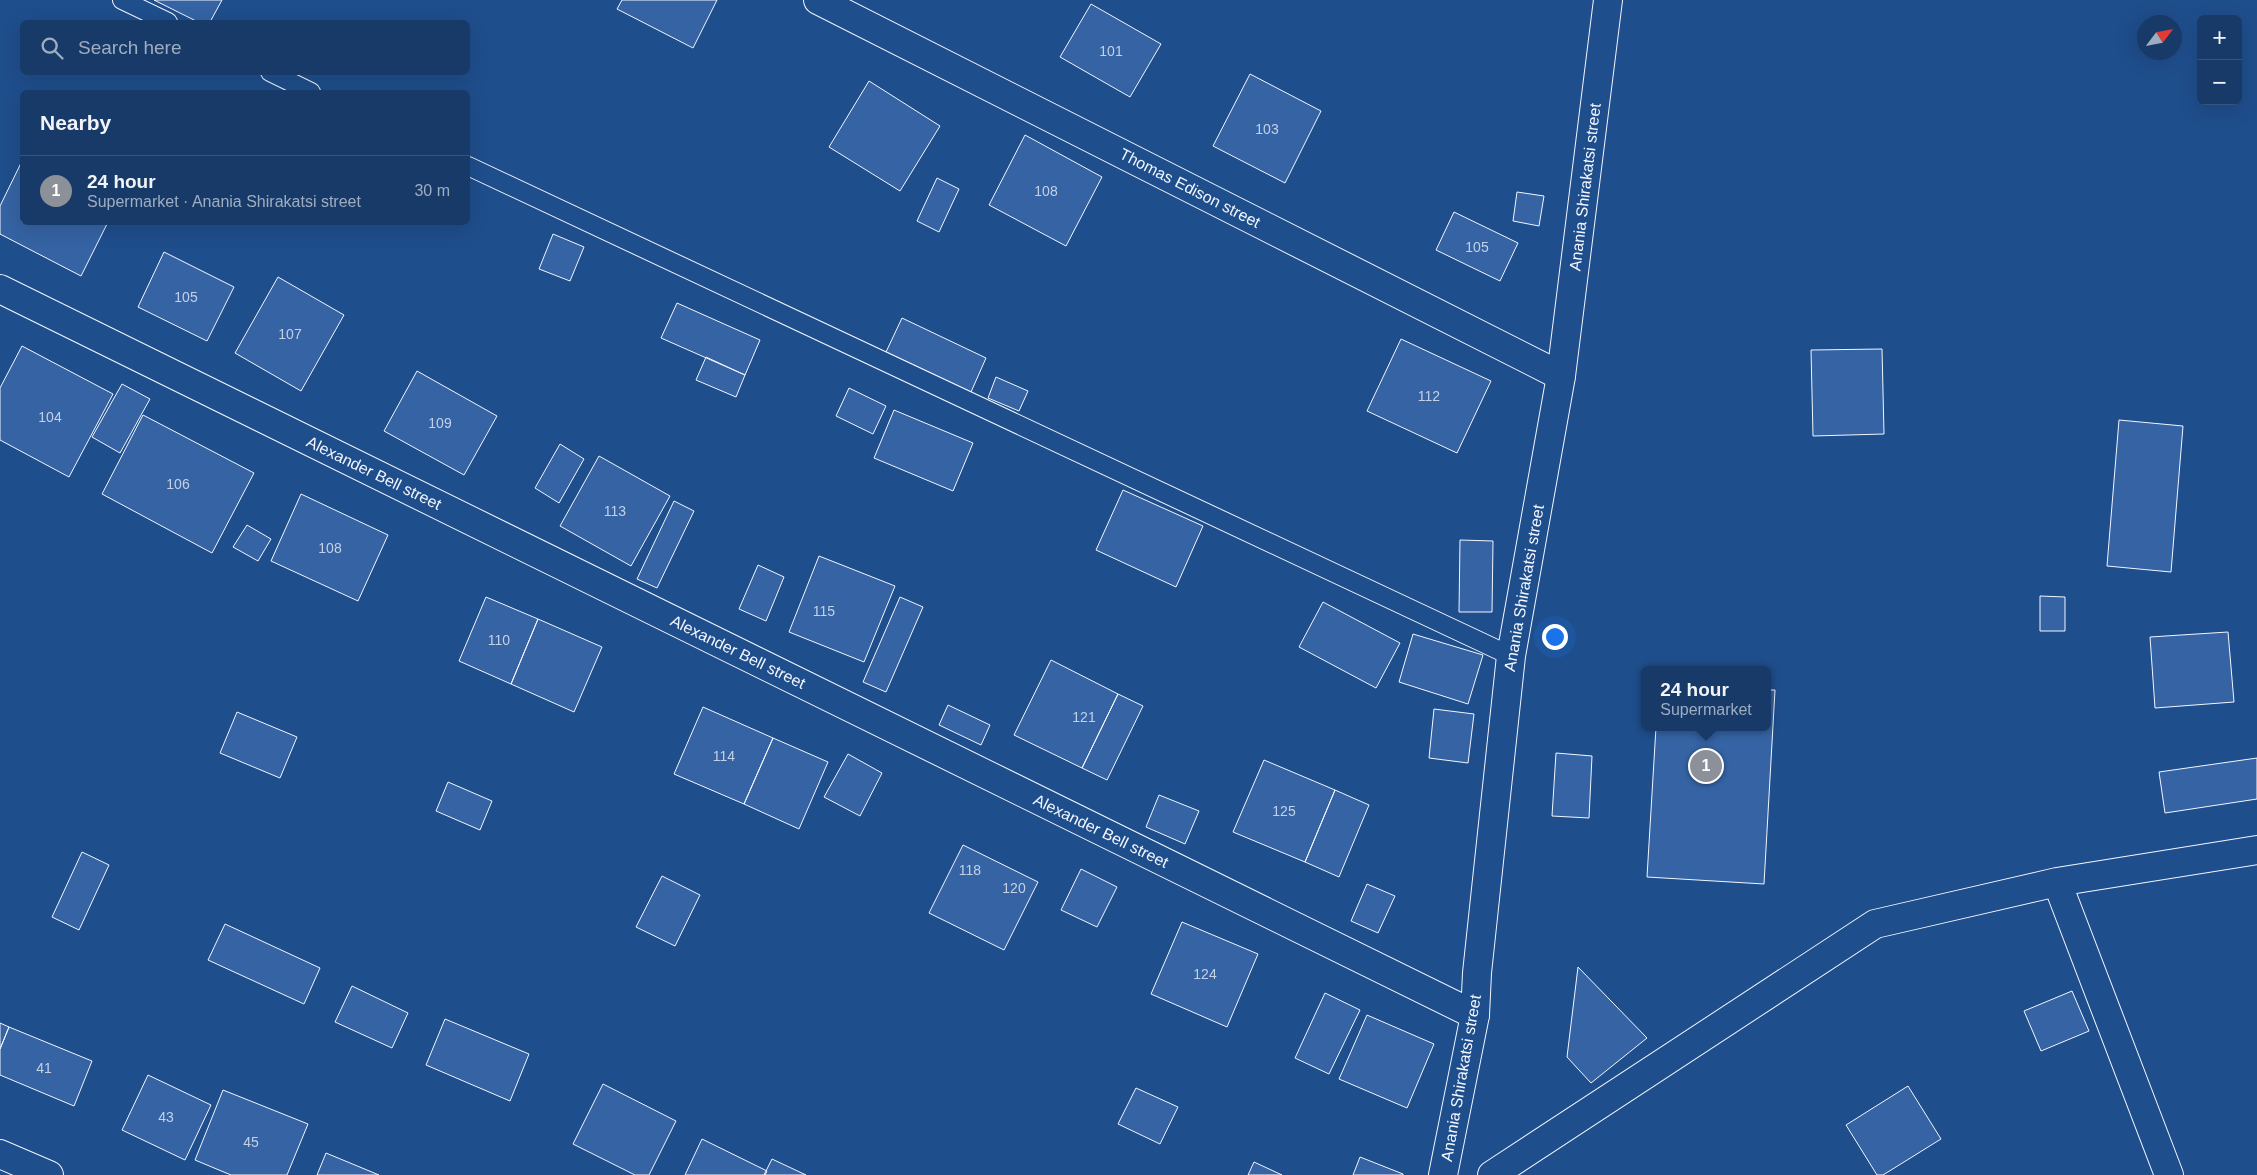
<!DOCTYPE html>
<html lang="en">
<head>
<meta charset="utf-8">
<style>
  body { margin:0; font-family:Helvetica,sans-serif; background:#244571; color:#f1f3f6 }
  .controls { position:absolute; right:15px; top:15px; display:grid; overflow:hidden; border-radius:8px; box-shadow:0 5px 20px #0002 }
  .controls button { width:45px; height:45px; display:grid; place-items:center; padding:0; border:0; border-bottom:1px solid #36547d; background:#173a69; color:#f1f3f6; font:25px sans-serif }
  .compass { position:absolute; left:2137px; top:15px; width:45px; height:45px; border-radius:50%; background:#173a69; box-shadow:0 5px 20px #0002; rotate:58deg }
  .you { position:absolute; left:1554px; top:636px; width:18px; height:18px; margin:-12px; border:4px solid #fff; border-radius:50%; background:#1a73e8; box-shadow:0 0 0 8px #1a73e833 }
  .badge { display:grid; place-items:center; width:32px; height:32px; border-radius:50%; background:#8c9099; color:#fff; font-size:16px; font-weight:700 }
  .pin { position:absolute; translate:-50% -50%; border:2px solid #fff; box-shadow:0 1px 5px #0006 }
  .popup { position:absolute; left:1641px; top:666px; width:130px; height:65px; box-sizing:border-box; display:grid; place-content:center; border-radius:8px; background:#173a69; filter:drop-shadow(0 1px 4px #0005); font-size:16px; white-space:nowrap; color:#9eadc0 }
  .popup b { font-size:19px; color:#f1f3f6 }
  .popup::after { content:''; position:absolute; left:50%; top:100%; margin-left:-10px; border:10px solid transparent; border-top-color:#173a69 }
  .list { margin:0; padding:0; list-style:none }
  h2 { display:flex; justify-content:space-between; align-items:center; height:65px; margin:0; padding:0 20px; font-size:21px }
  h2 small { font-size:16px; font-weight:400; color:#9eadc0 }
  .list li { display:grid; grid-template-columns:32px 1fr auto; gap:15px; align-items:center; box-sizing:border-box; height:70px; padding:0 20px; border-top:1px solid #36547d }
  .list b { display:block; font-size:19px; white-space:nowrap }
  .list p { margin:0; font-size:16px; white-space:nowrap; color:#9eadc0 }
  .list em { font-size:16px; font-style:normal; color:#9eadc0 }
  .icon { flex:none; width:28px; height:28px; fill:none; stroke:currentColor; stroke-width:2; stroke-linecap:round; stroke-linejoin:round }
  .map { position:relative; flex:none; width:2257px; height:1175px; overflow:hidden }
  .search { position:absolute; background:#173a69; box-shadow:0 5px 20px #0002; left:20px; top:20px; width:450px; height:55px; display:flex; align-items:center; gap:12px; box-sizing:border-box; padding:0 18px; border-radius:8px; color:#9eadc0; font-size:19px }
  .panel { position:absolute; background:#173a69; box-shadow:0 5px 20px #0002; left:20px; top:90px; width:450px; height:135px; border-radius:8px }
  .map>svg:first-child { display:block }
</style>
</head>
<body>
<div class="map">
<svg width="2257" height="1175" viewBox="0 0 2257 1175">
  <rect width="100%" height="100%" fill="#1f4e8c"/>
  <path fill="#3563a3" stroke="#f2f6ff" d="M 154,0 L 222,0 L 210,22 L 198,22 Z
    M 622,0 L 717,0 L 693,48 L 617,9 Z
    M 1091,4 L 1161,44 L 1130,97 L 1060,57 Z
    M 1250,74 L 1321,111 L 1285,183 L 1213,146 Z
    M 869,81 L 940,126 L 900,191 L 829,147 Z
    M 1025,135 L 1102,177 L 1066,246 L 989,205 Z
    M 22,161 L 22,222 L 108,222 L 81,276 L 0,234 L 0,206 Z
    M 937,178 L 959,189 L 939,232 L 917,221 Z
    M 1517,192 L 1544,196 L 1539,226 L 1513,221 Z
    M 1454,212 L 1518,243 L 1500,281 L 1436,250 Z
    M 553,234 L 584,247 L 570,281 L 539,269 Z
    M 164,252 L 234,287 L 207,341 L 138,307 Z
    M 278,277 L 344,315 L 301,391 L 235,353 Z
    M 677,303 L 760,340 L 745,375 L 661,338 Z
    M 902,318 L 986,358 L 971,392 L 886,352 Z
    M 1401,339 L 1491,381 L 1457,453 L 1367,411 Z
    M 22,346 L 113,394 L 69,477 L 0,440 L 0,388 Z
    M 1882,349 L 1884,434 L 1813,436 L 1811,350 Z
    M 706,357 L 745,375 L 736,397 L 696,380 Z
    M 417,371 L 497,416 L 464,475 L 384,431 Z
    M 996,377 L 1028,391 L 1019,411 L 988,398 Z
    M 122,384 L 150,399 L 120,453 L 92,437 Z
    M 849,388 L 886,406 L 873,434 L 836,416 Z
    M 894,410 L 973,443 L 953,491 L 874,458 Z
    M 143,415 L 254,473 L 212,553 L 102,494 Z
    M 2119,420 L 2183,426 L 2171,572 L 2107,566 Z
    M 560,444 L 584,459 L 559,503 L 535,488 Z
    M 599,456 L 670,496 L 631,566 L 560,526 Z
    M 1123,490 L 1203,526 L 1176,587 L 1096,550 Z
    M 301,494 L 388,535 L 358,601 L 271,561 Z
    M 674,501 L 694,511 L 657,588 L 637,579 Z
    M 247,525 L 271,539 L 258,561 L 233,547 Z
    M 1460,540 L 1493,541 L 1492,612 L 1459,612 Z
    M 819,556 L 895,586 L 864,662 L 789,632 Z
    M 758,565 L 784,577 L 766,621 L 739,609 Z
    M 2040,596 L 2065,597 L 2065,631 L 2040,631 Z
    M 486,597 L 538,619 L 511,684 L 459,661 Z
    M 900,597 L 923,607 L 886,692 L 863,682 Z
    M 1323,602 L 1400,643 L 1376,688 L 1299,647 Z
    M 538,619 L 602,647 L 574,712 L 511,684 Z
    M 2228,632 L 2234,702 L 2155,708 L 2150,637 Z
    M 1413,634 L 1483,655 L 1468,704 L 1399,682 Z
    M 1051,660 L 1118,694 L 1082,768 L 1014,735 Z
    M 1767,690 L 1775,690 L 1764,884 L 1647,877 L 1656,727 L 1767,727 Z
    M 1118,694 L 1143,706 L 1107,780 L 1082,768 Z
    M 948,705 L 990,725 L 981,745 L 939,725 Z
    M 703,707 L 773,738 L 744,804 L 674,774 Z
    M 1434,709 L 1474,714 L 1468,763 L 1429,758 Z
    M 237,712 L 297,737 L 280,778 L 220,753 Z
    M 773,738 L 828,762 L 799,829 L 744,804 Z
    M 1556,753 L 1592,756 L 1589,818 L 1552,816 Z
    M 848,754 L 882,773 L 860,816 L 824,797 Z
    M 2257,758 L 2257,799 L 2165,813 L 2159,772 Z
    M 1264,760 L 1335,790 L 1305,862 L 1233,832 Z
    M 448,782 L 492,801 L 480,830 L 436,811 Z
    M 1335,790 L 1369,805 L 1339,877 L 1305,862 Z
    M 1159,795 L 1199,811 L 1185,844 L 1146,827 Z
    M 963,845 L 1038,882 L 1004,950 L 929,913 Z
    M 82,852 L 109,865 L 79,930 L 52,917 Z
    M 1081,869 L 1117,887 L 1097,927 L 1061,910 Z
    M 662,876 L 700,895 L 675,946 L 636,927 Z
    M 1367,884 L 1395,896 L 1378,933 L 1351,921 Z
    M 1182,922 L 1258,954 L 1227,1027 L 1151,994 Z
    M 225,924 L 320,968 L 304,1004 L 208,960 Z
    M 1578,967 L 1647,1038 L 1591,1083 L 1567,1057 Z
    M 352,986 L 408,1013 L 392,1048 L 335,1022 Z
    M 2072,991 L 2089,1031 L 2041,1051 L 2024,1011 Z
    M 1325,993 L 1360,1010 L 1329,1074 L 1295,1058 Z
    M 1367,1015 L 1434,1044 L 1407,1108 L 1339,1079 Z
    M 445,1019 L 529,1054 L 510,1101 L 426,1065 Z
    M 0,1023 L 9,1027 L 0,1049 Z
    M 9,1027 L 92,1061 L 74,1106 L 0,1075 L 0,1049 Z
    M 148,1075 L 211,1105 L 185,1160 L 122,1130 Z
    M 603,1084 L 676,1121 L 649,1175 L 635,1175 L 573,1144 Z
    M 1908,1086 L 1941,1139 L 1883,1175 L 1877,1175 L 1846,1125 Z
    M 1136,1088 L 1178,1107 L 1160,1144 L 1118,1124 Z
    M 223,1090 L 308,1124 L 287,1175 L 231,1175 L 195,1160 Z
    M 702,1139 L 767,1171 L 765,1175 L 685,1175 Z
    M 326,1153 L 379,1175 L 317,1175 Z
    M 1360,1157 L 1403,1174 L 1403,1175 L 1353,1175 Z
    M 772,1159 L 806,1175 L 764,1175 Z
    M 1254,1162 L 1282,1175 L 1248,1175 Z"/>
  <g fill="none" stroke-linecap="round" stroke-linejoin="round">
    <defs>
      <path id="lane" d="M 122,0 L 168,22
        M 270,72 L 311,92
        M 468,166 L 1511,656"/>
      <path id="street" d="M 818,0 L 1561,376
        M 0,289 L 1475,1015
        M 2057,882 L 2169,1175
        M 1492,1175 L 1875,924 L 2057,882 L 2257,850"/>
      <path id="secondary" d="M 0,1154 L 49,1175
        M 1443,1175 L 1475,1015 L 1477,973 L 1511,656 L 1561,376 L 1608,0"/>
    </defs>
    <use href="#lane" stroke="#f2f6ff" stroke-width="20"/>
    <use href="#street" stroke="#f2f6ff" stroke-width="30"/>
    <use href="#secondary" stroke="#f2f6ff" stroke-width="30"/>
    <use href="#lane" stroke="#1f4e8c" stroke-width="18"/>
    <use href="#street" stroke="#1f4e8c" stroke-width="28"/>
    <use href="#secondary" stroke="#1f4e8c" stroke-width="28"/>
  </g>
  <g text-anchor="middle" dominant-baseline="central" stroke-width="4" stroke-linejoin="round" paint-order="stroke">
    <g font-size="14" fill="#c3d1e8">
      <text x="1111" y="51">101</text>
      <text x="1267" y="129">103</text>
      <text x="1046" y="191">108</text>
      <text x="1477" y="247">105</text>
      <text x="186" y="297">105</text>
      <text x="290" y="334">107</text>
      <text x="1429" y="396">112</text>
      <text x="50" y="417">104</text>
      <text x="440" y="423">109</text>
      <text x="178" y="484">106</text>
      <text x="615" y="511">113</text>
      <text x="330" y="548">108</text>
      <text x="824" y="611">115</text>
      <text x="499" y="640">110</text>
      <text x="1084" y="717">121</text>
      <text x="724" y="756">114</text>
      <text x="1284" y="811">125</text>
      <text x="970" y="870">118</text>
      <text x="1014" y="888">120</text>
      <text x="1205" y="974">124</text>
      <text x="44" y="1068">41</text>
      <text x="166" y="1117">43</text>
      <text x="251" y="1142">45</text>
    </g>
    <g font-size="16" fill="#f2f6ff" stroke="#1f4e8c">
      <text transform="translate(1585 187) rotate(-83)">Anania Shirakatsi street</text>
      <text transform="translate(1190 188) rotate(27)">Thomas Edison street</text>
      <text transform="translate(374 473) rotate(26)">Alexander Bell street</text>
      <text transform="translate(1524 588) rotate(-80)">Anania Shirakatsi street</text>
      <text transform="translate(738 652) rotate(26)">Alexander Bell street</text>
      <text transform="translate(1101 831) rotate(26)">Alexander Bell street</text>
      <text transform="translate(1461 1078) rotate(-80)">Anania Shirakatsi street</text>
    </g>
  </g>
</svg>
<div class="controls">
<button>+</button>
<button>−</button>
</div>
<svg class="compass" viewBox="-18 -18 36 36"><path d="M0-13l5 13h-10z" fill="#e53935"/><path d="M0 13l5-13h-10z" fill="#9eadc0"/></svg>
<div class="you"></div>
<div class="pin badge" style="left:1706px;top:766px">1</div>
<div class="popup"><b>24 hour</b>Supermarket</div>
<div class="search"><svg class="icon" aria-label="search" viewBox="0 0 24 24"><circle cx="10" cy="10" r="6"/><path d="M15 15l6 6"/></svg>Search here</div>
<section class="panel">
<h2>Nearby<small></small></h2>
<ul class="list">
<li><span class="badge">1</span><div><b>24 hour</b><p>Supermarket · Anania Shirakatsi street</p></div><em>30 m</em></li>
</ul>
</section>
</div>
</body>
</html>
